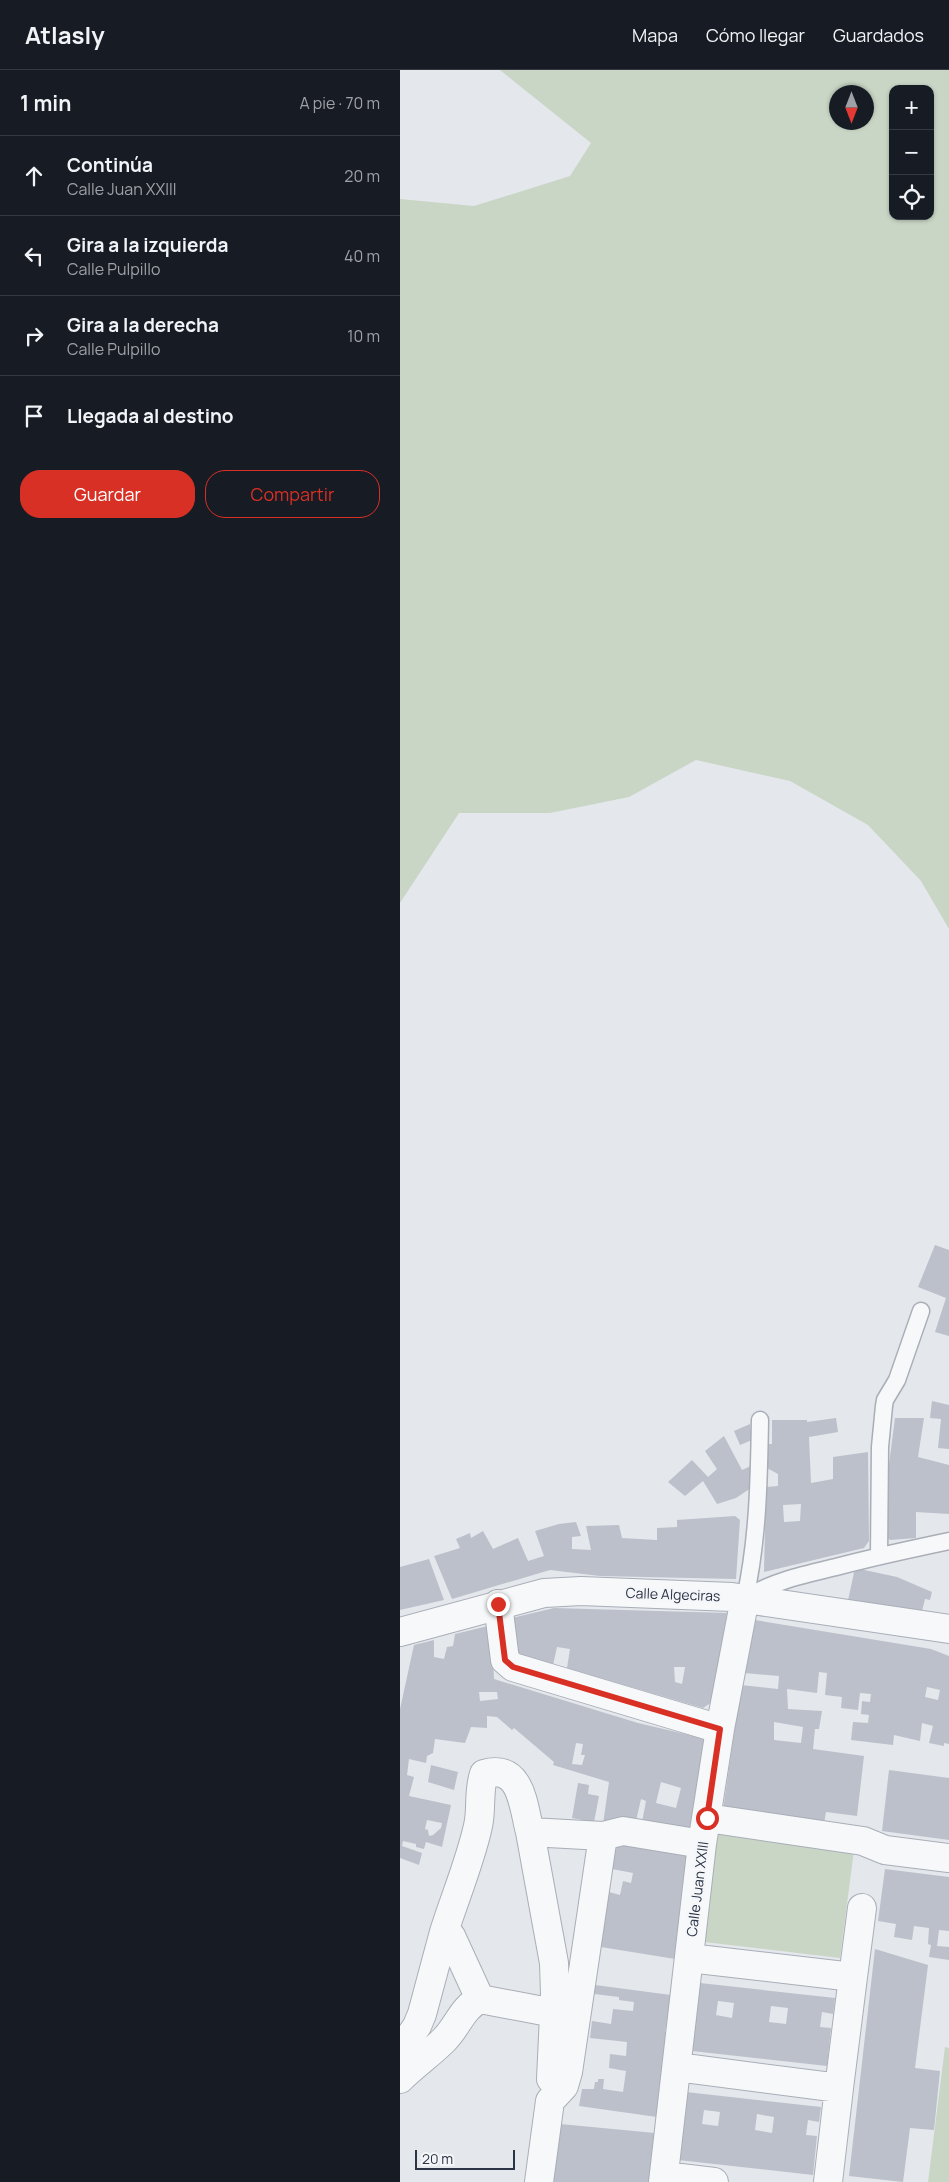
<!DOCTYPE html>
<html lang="es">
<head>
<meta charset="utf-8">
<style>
  body { margin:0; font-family:Manrope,sans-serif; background:#20242c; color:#f1f3f6 }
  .controls { position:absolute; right:15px; top:15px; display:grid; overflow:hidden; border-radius:10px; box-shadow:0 1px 4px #0004 }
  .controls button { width:45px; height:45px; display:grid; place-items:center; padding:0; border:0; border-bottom:1px solid #363941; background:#171b24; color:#f1f3f6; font:25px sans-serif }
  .compass { position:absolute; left:429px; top:15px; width:45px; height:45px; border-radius:50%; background:#171b24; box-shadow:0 1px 4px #0004; rotate:180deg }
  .scale { position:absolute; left:15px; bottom:12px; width:100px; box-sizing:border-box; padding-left:5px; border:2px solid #2b3445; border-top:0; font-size:14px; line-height:18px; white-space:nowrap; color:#2b3445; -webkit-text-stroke:4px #f4f6f9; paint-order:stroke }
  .stop { position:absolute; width:15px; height:15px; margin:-11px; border:4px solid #d93025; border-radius:50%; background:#fff }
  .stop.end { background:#d93025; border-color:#fff; box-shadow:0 1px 5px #0008 }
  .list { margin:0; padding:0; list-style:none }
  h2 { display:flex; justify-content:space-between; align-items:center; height:65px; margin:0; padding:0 20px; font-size:21px }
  h2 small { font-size:16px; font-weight:400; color:#9ea1a6 }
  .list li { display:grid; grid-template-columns:32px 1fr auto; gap:15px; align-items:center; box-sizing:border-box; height:80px; padding:0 20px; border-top:1px solid #363941 }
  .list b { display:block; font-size:19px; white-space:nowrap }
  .list p { margin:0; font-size:16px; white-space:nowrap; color:#9ea1a6 }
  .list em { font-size:16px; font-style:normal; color:#9ea1a6 }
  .actions { display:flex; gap:10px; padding:15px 20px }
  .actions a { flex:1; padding:11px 0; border:1px solid #d93025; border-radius:20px; text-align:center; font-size:18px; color:#d93025 }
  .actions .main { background:#d93025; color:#fff }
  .icon { flex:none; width:28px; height:28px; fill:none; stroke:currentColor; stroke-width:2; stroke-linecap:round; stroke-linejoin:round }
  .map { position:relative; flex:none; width:549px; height:2112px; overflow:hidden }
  header { display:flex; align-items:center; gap:30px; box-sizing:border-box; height:70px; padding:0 25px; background:#171b24; border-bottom:1px solid #363941 }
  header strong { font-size:24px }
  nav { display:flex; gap:28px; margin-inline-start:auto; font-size:18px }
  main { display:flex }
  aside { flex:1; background:#171b24 }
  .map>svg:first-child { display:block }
</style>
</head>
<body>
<header>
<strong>Atlasly</strong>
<nav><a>Mapa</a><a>Cómo llegar</a><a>Guardados</a></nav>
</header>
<main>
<aside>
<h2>1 min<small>A pie · 70 m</small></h2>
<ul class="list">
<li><svg class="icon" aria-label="ahead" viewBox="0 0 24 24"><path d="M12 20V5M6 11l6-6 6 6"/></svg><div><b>Continúa</b><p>Calle Juan XXIII</p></div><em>20 m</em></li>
<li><svg class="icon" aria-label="left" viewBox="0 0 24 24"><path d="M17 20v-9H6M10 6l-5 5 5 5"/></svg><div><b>Gira a la izquierda</b><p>Calle Pulpillo</p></div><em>40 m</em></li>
<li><svg class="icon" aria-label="right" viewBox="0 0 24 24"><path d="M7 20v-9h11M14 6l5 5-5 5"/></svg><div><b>Gira a la derecha</b><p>Calle Pulpillo</p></div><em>10 m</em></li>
<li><svg class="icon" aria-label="arrive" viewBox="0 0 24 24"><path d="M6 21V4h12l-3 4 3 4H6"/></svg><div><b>Llegada al destino</b></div></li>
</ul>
<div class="actions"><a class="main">Guardar</a><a>Compartir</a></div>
</aside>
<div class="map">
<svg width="549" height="2112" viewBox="0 0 549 2112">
  <rect width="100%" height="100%" fill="#e4e7ec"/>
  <path fill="#c9d6c5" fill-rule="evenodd" d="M 100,0 L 549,0 L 549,859 L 521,811 L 468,755 L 390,711 L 296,690 L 229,727 L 150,743 L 59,743 L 0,833 L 0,129 L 74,136 L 170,106 L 191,73 ZM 493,19 L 530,19 L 530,146 L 493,146 ZM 437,22 L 467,22 L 467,52 L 437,52 Z
    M 318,1762 L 454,1780 L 440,1888 L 304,1872 Z
    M 545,1977 L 549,1978 L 549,2112 L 528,2112 Z"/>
  <path fill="#bbc0ca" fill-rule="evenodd" d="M 535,1175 L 549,1180 L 549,1266 L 535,1262 L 546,1228 L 518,1217 Z
    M 532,1331 L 549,1335 L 549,1379 L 538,1378 L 541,1349 L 530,1348 Z
    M 436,1348 L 438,1362 L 409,1367 L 411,1413 L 433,1409 L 433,1387 L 468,1382 L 469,1471 L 464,1478 L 364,1502 L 366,1417 L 378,1416 L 378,1404 L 367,1398 L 367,1374 L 372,1374 L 372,1350 L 407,1350 L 407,1352 ZM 401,1434 L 400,1451 L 384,1452 L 383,1435 Z
    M 495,1348 L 524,1348 L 518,1387 L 549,1395 L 549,1444 L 516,1442 L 516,1468 L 490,1470 L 485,1465 L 487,1410 Z
    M 350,1354 L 352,1370 L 340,1375 L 334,1361 Z
    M 324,1366 L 342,1400 L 353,1395 L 354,1416 L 336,1428 L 317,1434 L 303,1411 L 285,1426 L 268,1412 L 292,1390 L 308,1407 L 317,1399 L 305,1381 Z
    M 335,1446 L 340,1450 L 336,1509 L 200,1506 L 150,1500 L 52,1529 L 34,1486 L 60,1478 L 56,1469 L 70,1463 L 71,1468 L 83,1461 L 93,1479 L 118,1468 L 128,1491 L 144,1486 L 135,1461 L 159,1454 L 176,1452 L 181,1466 L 172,1467 L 172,1479 L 191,1480 L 186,1456 L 219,1455 L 222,1468 L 257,1470 L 257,1458 L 277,1457 L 277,1450 Z
    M 29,1489 L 44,1530 L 0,1540 L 0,1497 Z
    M 455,1498 L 497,1507 L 532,1522 L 530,1530 L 525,1529 L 520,1549 L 447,1535 Z
    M 154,1538 L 327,1543 L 312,1632 L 303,1638 L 167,1598 L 170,1579 L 157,1577 L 153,1595 L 117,1586 L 112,1548 ZM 274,1597 L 285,1597 L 282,1614 L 275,1612 Z
    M 355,1550 L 531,1579 L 549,1586 L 549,1674 L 544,1673 L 544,1676 L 529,1673 L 533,1656 L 522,1653 L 520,1671 L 494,1665 L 493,1675 L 451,1670 L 453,1652 L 468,1653 L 469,1645 L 461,1644 L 462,1631 L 470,1632 L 471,1624 L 460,1623 L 458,1640 L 441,1638 L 442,1627 L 425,1625 L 427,1603 L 419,1602 L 417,1623 L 387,1619 L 388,1639 L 422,1641 L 419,1659 L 415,1659 L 413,1679 L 464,1686 L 457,1746 L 426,1742 L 424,1754 L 323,1740 L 341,1615 L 378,1619 L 379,1606 L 344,1603 ZM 527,1617 L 540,1620 L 538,1630 L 525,1627 ZM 374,1652 L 403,1657 L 401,1673 L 374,1670 Z
    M 92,1555 L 94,1609 L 238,1653 L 306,1669 L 290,1763 L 242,1752 L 246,1731 L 241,1729 L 236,1751 L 217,1747 L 214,1757 L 203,1754 L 209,1712 L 153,1695 L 154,1692 L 114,1658 L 112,1660 L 97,1647 L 87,1646 L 87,1658 L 71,1657 L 65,1673 L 35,1669 L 33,1683 L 27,1686 L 26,1693 L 9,1689 L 7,1705 L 14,1707 L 9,1726 L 51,1735 L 42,1777 L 26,1772 L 24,1779 L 16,1777 L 16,1774 L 3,1771 L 2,1776 L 22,1783 L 19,1795 L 0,1788 L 0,1639 L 14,1575 L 34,1570 L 34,1587 L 44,1589 L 47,1577 L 53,1576 L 55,1564 ZM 79,1622 L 97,1622 L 98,1629 L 80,1631 ZM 176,1673 L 183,1674 L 181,1685 L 185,1685 L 182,1695 L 172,1694 ZM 261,1712 L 281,1718 L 276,1738 L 256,1733 ZM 27,1750 L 42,1753 L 41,1758 L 33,1765 L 29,1766 L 28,1760 L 25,1759 Z
    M 31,1695 L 58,1702 L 54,1720 L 28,1712 Z
    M 489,1700 L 549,1708 L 549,1770 L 482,1761 Z
    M 178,1713 L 189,1715 L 188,1724 L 199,1726 L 194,1752 L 172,1748 Z
    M 216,1770 L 290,1786 L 275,1889 L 201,1877 L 209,1822 L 220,1825 L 223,1811 L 231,1813 L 233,1803 L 212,1799 Z
    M 485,1799 L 549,1807 L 549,1861 L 539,1860 L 537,1876 L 549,1877 L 549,1890 L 529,1887 L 531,1875 L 528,1874 L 529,1858 L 514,1856 L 512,1870 L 494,1867 L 496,1854 L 478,1851 Z
    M 475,1879 L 528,1895 L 515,1998 L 540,2001 L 534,2060 L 510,2058 L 503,2112 L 449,2106 Z
    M 300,1913 L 435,1928 L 433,1944 L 422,1942 L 420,1957 L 431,1958 L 427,1996 L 292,1981 ZM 318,1931 L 334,1933 L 332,1948 L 316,1945 ZM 371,1936 L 388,1938 L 386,1954 L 369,1952 Z
    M 195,1915 L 271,1925 L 265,1962 L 267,1962 L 257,2047 L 179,2036 L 182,2019 L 194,2019 L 195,2012 L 198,2012 L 198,2009 L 204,2009 L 203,2019 L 223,2022 L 226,2001 L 209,1998 L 210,1984 L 226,1986 L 227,1972 L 190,1968 L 192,1951 L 211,1954 L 213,1939 L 233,1941 L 234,1932 L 219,1930 L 219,1927 L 194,1924 Z
    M 286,2022 L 421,2037 L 419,2052 L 408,2050 L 406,2065 L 417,2066 L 413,2105 L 278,2090 ZM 304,2040 L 320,2042 L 318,2056 L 302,2054 ZM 357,2044 L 374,2047 L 372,2063 L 355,2060 Z
    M 160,2054 L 255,2063 L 249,2112 L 153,2112 Z"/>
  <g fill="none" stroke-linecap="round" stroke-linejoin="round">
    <defs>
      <path id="service" d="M 479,1486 L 480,1377 L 484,1336 L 485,1330 L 497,1310 L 521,1241
        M 345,1528 C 374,1511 403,1505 436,1497 C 473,1487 511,1479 549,1471
        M 345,1528 C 358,1470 359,1409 360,1350"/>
      <path id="minor" d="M 98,1534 L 105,1590 L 113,1597 L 320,1659
        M 0,1562 L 144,1523 L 181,1521 L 332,1527 L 549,1559
        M 307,1748 L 463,1771 L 485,1780 L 549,1788
        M 130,1762 C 123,1736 122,1693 84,1704 C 78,1721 82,1739 78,1756 C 70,1792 55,1827 44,1862 L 51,1866 L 80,1929 L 154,1943
        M 453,1907 L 462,1838
        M 0,1981 L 17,1956 L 22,1944 L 44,1862
        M 277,1997 L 439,2018 L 453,1907 L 289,1888
        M 0,2009 C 14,1995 30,1984 44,1970 C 58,1956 62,1938 80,1929
        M 151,2009 L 155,1924 L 154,1893 L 130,1762 L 203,1766
        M 264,2106 L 314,2112
        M 139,2112 L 150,2031 L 164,2016 L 168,2002 L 203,1766 L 223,1761 L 302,1774
        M 263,2112 L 302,1774 L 320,1659 L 345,1528
        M 428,2112 L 439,2018"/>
    </defs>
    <use href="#service" stroke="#a9aeb7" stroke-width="19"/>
    <use href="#minor" stroke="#a9aeb7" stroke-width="30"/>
    <use href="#service" stroke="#f7f8fa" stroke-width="16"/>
    <use href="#minor" stroke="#f7f8fa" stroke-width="28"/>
  </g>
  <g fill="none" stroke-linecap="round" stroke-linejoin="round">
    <path stroke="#d93025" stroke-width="6" d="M 98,1534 L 105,1590 L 113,1597 L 320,1659 L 307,1748"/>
  </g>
  <g text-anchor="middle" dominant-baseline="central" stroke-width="4.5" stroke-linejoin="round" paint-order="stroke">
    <g font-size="14" fill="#2b3445" stroke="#f4f6f9">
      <text transform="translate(273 1524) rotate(2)">Calle Algeciras</text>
      <text transform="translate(297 1819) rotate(-83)">Calle Juan XXIII</text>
    </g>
  </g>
</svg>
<div class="controls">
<button>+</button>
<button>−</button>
<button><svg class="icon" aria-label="locate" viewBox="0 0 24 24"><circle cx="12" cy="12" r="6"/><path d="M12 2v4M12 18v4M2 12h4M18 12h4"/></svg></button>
</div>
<svg class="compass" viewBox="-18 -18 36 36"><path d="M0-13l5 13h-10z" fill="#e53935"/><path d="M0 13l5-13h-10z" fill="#9ea1a6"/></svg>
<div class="scale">20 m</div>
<div class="stop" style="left:307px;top:1748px"></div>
<div class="stop end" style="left:98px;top:1534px"></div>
</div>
</main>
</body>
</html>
